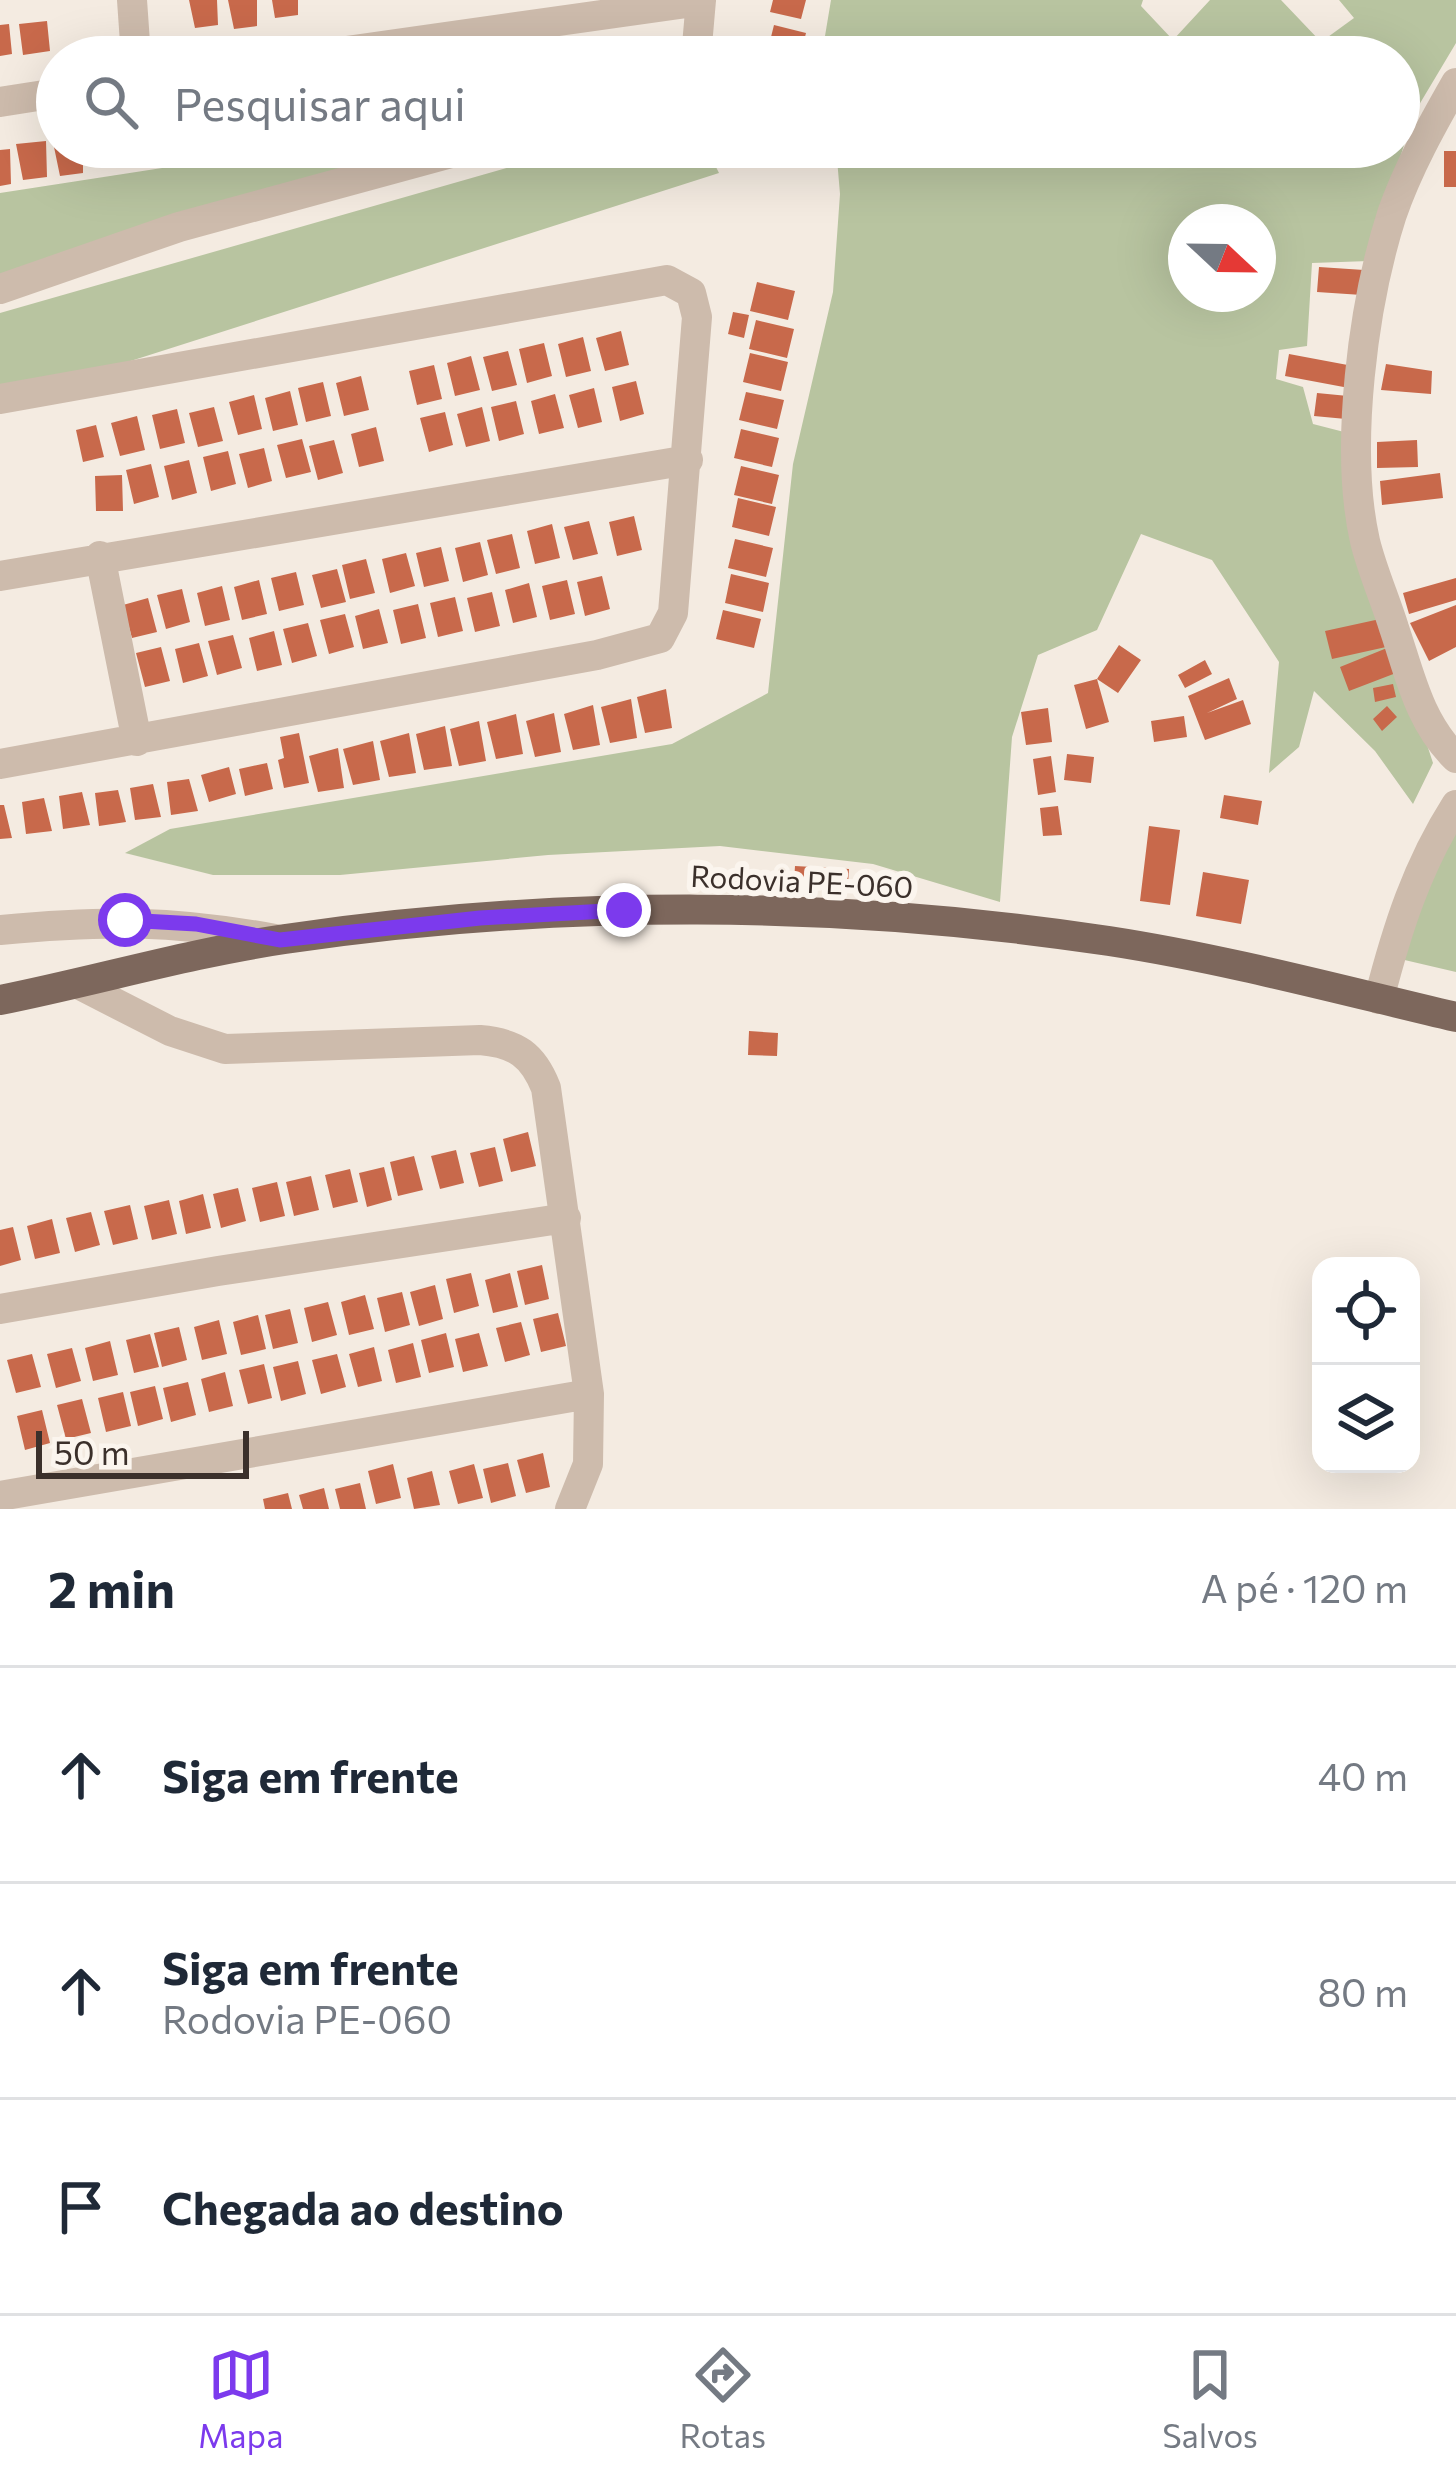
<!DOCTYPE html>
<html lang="pt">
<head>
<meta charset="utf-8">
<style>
  body { margin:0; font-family:Commissioner,sans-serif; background:#f6f6f7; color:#1f2937 }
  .controls { position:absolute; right:36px; bottom:36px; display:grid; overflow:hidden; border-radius:24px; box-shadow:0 12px 48px #0002 }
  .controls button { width:108px; height:108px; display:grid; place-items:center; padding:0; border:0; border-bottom:3px solid #e0e1e3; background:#fff; color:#1f2937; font:60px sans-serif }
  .compass { position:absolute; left:1168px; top:204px; width:108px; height:108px; border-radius:50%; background:#fff; box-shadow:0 12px 48px #0002; rotate:112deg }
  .scale { position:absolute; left:36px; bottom:30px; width:213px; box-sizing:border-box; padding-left:12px; border:6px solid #3b302b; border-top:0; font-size:33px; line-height:42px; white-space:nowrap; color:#3b302b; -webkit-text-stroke:9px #fbf5ee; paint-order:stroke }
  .stop { position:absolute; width:36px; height:36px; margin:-27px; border:9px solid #7c3aed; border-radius:50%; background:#fff }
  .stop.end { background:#7c3aed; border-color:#fff; box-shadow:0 3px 12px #0008 }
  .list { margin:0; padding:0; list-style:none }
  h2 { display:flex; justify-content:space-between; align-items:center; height:156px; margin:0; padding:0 48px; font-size:51px }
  h2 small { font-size:39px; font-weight:400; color:#747a83 }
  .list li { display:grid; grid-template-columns:78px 1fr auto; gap:36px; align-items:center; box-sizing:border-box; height:216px; padding:0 48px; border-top:3px solid #e0e1e3 }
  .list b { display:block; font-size:45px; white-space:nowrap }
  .list p { margin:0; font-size:39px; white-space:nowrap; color:#747a83 }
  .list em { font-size:39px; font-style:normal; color:#747a83 }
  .icon { flex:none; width:66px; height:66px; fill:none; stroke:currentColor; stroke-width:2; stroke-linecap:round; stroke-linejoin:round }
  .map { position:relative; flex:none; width:1456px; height:1509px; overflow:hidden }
  .search { position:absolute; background:#fff; box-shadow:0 12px 48px #0002; left:36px; right:36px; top:36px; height:132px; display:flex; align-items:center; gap:30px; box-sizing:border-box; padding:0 42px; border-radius:66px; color:#747a83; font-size:45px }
  .sheet { height:804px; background:#fff }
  nav { display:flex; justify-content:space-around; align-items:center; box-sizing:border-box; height:168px; border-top:3px solid #e0e1e3; background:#fff; font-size:33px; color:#747a83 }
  nav a { display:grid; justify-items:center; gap:6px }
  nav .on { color:#7c3aed }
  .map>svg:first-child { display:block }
</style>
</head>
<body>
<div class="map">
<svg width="1456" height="1509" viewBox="0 0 1456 1509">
  <rect width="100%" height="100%" fill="#f4ebe1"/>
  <path fill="#b8c4a0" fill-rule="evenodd" d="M 831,0 L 1143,0 L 1141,6 L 1173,40 L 1210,0 L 1281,0 L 1321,42 L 1354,18 L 1339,0 L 1456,0 L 1456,43 L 1413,115 L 1369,261 L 1312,263 L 1307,346 L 1279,350 L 1276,379 L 1303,387 L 1313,424 L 1348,433 L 1383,610 L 1433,763 L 1413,804 L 1375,751 L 1314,691 L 1299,747 L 1269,773 L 1279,662 L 1212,560 L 1141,534 L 1097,630 L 1038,655 L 1012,737 L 1000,902 L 873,864 L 720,846 L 548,855 L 340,875 L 213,875 L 125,853 L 170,829 L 672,744 L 768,693 L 793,464 L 833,292 L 840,194 L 836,147 L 1399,147 L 1399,57 L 827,57 L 825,36 ZM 1186,222 L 1258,222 L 1258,294 L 1186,294 Z
    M 299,147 L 473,147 L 0,299 L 0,193 Z
    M 580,147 L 706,147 L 719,173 L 46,388 L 0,396 L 0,313 Z
    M 1456,818 L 1456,972 L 1396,958 Z"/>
  <path fill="#c8694b" d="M 189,0 L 217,0 L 218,25 L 195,28 Z
    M 228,0 L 257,0 L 257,26 L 234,29 Z
    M 272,0 L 298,0 L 298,15 L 275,18 Z
    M 773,0 L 806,0 L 801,19 L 770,12 Z
    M 47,21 L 50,51 L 23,55 L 19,24 Z
    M 9,24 L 12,54 L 0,56 L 0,25 Z
    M 774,25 L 806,33 L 800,57 L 768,49 Z
    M 46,141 L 47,177 L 23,180 L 16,144 Z
    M 54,147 L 83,147 L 83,173 L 60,176 Z
    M 89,147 L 116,147 L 117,164 L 93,167 Z
    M 127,147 L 153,147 L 154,163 L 131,166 Z
    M 167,147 L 192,147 L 192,156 L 169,159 Z
    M 10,149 L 11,184 L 0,186 L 0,150 Z
    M 1444,151 L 1456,151 L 1456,187 L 1444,187 Z
    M 1319,267 L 1364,270 L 1362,295 L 1317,292 Z
    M 757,282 L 795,291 L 788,320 L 750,311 Z
    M 733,312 L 749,315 L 744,338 L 728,334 Z
    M 756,320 L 794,329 L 787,358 L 749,349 Z
    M 621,331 L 629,365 L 605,371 L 596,338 Z
    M 583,337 L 591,371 L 566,377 L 558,344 Z
    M 544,343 L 552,376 L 527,383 L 519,349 Z
    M 508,351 L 517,385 L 492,391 L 483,357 Z
    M 750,353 L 788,362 L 781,391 L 743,382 Z
    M 1289,354 L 1353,366 L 1349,388 L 1285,376 Z
    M 471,356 L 480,390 L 455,396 L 447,363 Z
    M 1386,364 L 1432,371 L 1431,394 L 1381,390 Z
    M 434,365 L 442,399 L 417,405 L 409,371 Z
    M 361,376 L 369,410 L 344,416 L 336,383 Z
    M 636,381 L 644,414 L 620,421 L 612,387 Z
    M 323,382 L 331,416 L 306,422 L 298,388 Z
    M 594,388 L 602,422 L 578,428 L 569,395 Z
    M 290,391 L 298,425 L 273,431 L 265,398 Z
    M 746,392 L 784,400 L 777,429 L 739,420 Z
    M 1317,393 L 1348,396 L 1346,419 L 1314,416 Z
    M 555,394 L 564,428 L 539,434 L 531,401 Z
    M 254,395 L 262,429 L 238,435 L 229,402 Z
    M 516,401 L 524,434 L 499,441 L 491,407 Z
    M 214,407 L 223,441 L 198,447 L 189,413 Z
    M 482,407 L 490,441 L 466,447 L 457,414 Z
    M 177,409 L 185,443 L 160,449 L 152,415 Z
    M 445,412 L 453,445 L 429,452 L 420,418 Z
    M 137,416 L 145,450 L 120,456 L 111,423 Z
    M 96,425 L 104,457 L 83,462 L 76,430 Z
    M 376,427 L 384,461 L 359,467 L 351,434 Z
    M 741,429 L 779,438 L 772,467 L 734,458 Z
    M 302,439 L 311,472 L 286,478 L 277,445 Z
    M 334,440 L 343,473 L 318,480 L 309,446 Z
    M 1417,440 L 1418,467 L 1377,468 L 1377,442 Z
    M 264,448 L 272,481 L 248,488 L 239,454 Z
    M 228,451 L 236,484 L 211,491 L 203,457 Z
    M 189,460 L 197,493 L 172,500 L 164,466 Z
    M 151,464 L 159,497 L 134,504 L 126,470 Z
    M 741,466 L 779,475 L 772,504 L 734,495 Z
    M 1440,473 L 1443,498 L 1382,505 L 1380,481 Z
    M 122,475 L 123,511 L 96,511 L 95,476 Z
    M 738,498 L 776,507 L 769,536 L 732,527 Z
    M 634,516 L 642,550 L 617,556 L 609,522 Z
    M 589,521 L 598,554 L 573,560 L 564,527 Z
    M 552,524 L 560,558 L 535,564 L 527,531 Z
    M 512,534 L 520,568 L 496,574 L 487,540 Z
    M 735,539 L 773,548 L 766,577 L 728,568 Z
    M 480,542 L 488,575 L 463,582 L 455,548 Z
    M 441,547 L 449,581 L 424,587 L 416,553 Z
    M 406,553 L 415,586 L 390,593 L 382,559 Z
    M 366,559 L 375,593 L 350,599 L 342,565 Z
    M 337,569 L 346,602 L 321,608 L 312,575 Z
    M 296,572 L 304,605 L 279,611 L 271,578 Z
    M 731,574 L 769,583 L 763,612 L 725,603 Z
    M 602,576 L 610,609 L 585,616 L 577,582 Z
    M 1456,578 L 1456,600 L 1409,614 L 1403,593 Z
    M 259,580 L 267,614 L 242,620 L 234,587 Z
    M 567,580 L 575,614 L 550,620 L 542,586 Z
    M 529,583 L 537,617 L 513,623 L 505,590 Z
    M 222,586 L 230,620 L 205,626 L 197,593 Z
    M 182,589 L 190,622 L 166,629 L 157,595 Z
    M 492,592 L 500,626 L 475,632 L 467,598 Z
    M 455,597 L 463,631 L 438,637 L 430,603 Z
    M 148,598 L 157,632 L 132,638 L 123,605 Z
    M 418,604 L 426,638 L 401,644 L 393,610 Z
    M 1456,605 L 1456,647 L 1429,661 L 1410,623 Z
    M 379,609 L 388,643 L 363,649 L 355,616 Z
    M 723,610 L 761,619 L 754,648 L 716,639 Z
    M 345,614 L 354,647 L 329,654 L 320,620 Z
    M 1380,619 L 1386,647 L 1332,659 L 1325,631 Z
    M 308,623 L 317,656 L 292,663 L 283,629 Z
    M 274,631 L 282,665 L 257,671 L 249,638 Z
    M 233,635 L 242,668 L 217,675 L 208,641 Z
    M 199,643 L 208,676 L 183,683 L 175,649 Z
    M 1119,645 L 1141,660 L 1118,693 L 1097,679 Z
    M 161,647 L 170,681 L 145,687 L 136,653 Z
    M 1387,648 L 1396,673 L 1349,691 L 1340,667 Z
    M 1205,660 L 1212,674 L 1185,688 L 1178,675 Z
    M 1229,678 L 1237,699 L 1207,713 L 1243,700 L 1251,724 L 1205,740 L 1188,696 Z
    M 1097,679 L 1109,722 L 1086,729 L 1074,685 Z
    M 1393,684 L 1396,697 L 1375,702 L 1373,688 Z
    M 666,689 L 672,728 L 645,733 L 637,697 Z
    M 631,699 L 637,738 L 610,743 L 601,707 Z
    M 593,705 L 600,745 L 573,750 L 564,714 Z
    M 1387,706 L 1397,717 L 1382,731 L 1373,719 Z
    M 1048,708 L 1052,742 L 1026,745 L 1021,712 Z
    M 554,713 L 561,752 L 535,757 L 526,721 Z
    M 516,714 L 523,754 L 496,759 L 487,722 Z
    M 1184,716 L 1187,737 L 1154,742 L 1151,721 Z
    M 479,721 L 486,761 L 459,766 L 450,729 Z
    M 445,726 L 452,766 L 424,770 L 416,734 Z
    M 299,733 L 309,783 L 284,788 L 278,760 L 284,758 L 280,737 Z
    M 409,733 L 416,773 L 389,777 L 380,741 Z
    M 373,741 L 380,780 L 353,785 L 343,749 Z
    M 338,748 L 344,788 L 318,792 L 309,756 Z
    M 1067,754 L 1094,757 L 1091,783 L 1064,780 Z
    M 1051,756 L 1056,792 L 1038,795 L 1033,759 Z
    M 267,763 L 273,789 L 245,796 L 239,769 Z
    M 229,767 L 236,794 L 209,802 L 201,775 Z
    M 189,779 L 198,811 L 171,815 L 167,782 Z
    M 153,784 L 161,817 L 135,820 L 130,788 Z
    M 118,790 L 126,822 L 99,826 L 95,793 Z
    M 82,792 L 90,825 L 63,829 L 59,796 Z
    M 1224,795 L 1262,801 L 1258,825 L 1220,818 Z
    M 44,798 L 52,831 L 26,834 L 22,802 Z
    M 0,805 L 4,805 L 12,838 L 0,839 Z
    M 1058,806 L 1062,835 L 1043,836 L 1040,808 Z
    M 1149,826 L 1180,830 L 1170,905 L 1140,901 Z
    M 795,866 L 849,869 L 848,885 L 794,882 Z
    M 1203,872 L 1249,880 L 1241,924 L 1196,916 Z
    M 749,1031 L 778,1033 L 777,1056 L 748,1055 Z
    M 528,1132 L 536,1166 L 511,1172 L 503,1139 Z
    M 495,1147 L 503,1181 L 479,1187 L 470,1153 Z
    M 456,1150 L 464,1183 L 440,1189 L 431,1156 Z
    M 414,1156 L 423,1190 L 398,1196 L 390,1162 Z
    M 384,1167 L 392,1200 L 367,1207 L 359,1173 Z
    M 350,1169 L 358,1202 L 333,1208 L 325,1175 Z
    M 311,1176 L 319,1210 L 294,1216 L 286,1182 Z
    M 277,1182 L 285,1216 L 260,1222 L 252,1188 Z
    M 238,1188 L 246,1221 L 221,1228 L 213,1194 Z
    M 203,1194 L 211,1228 L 186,1234 L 179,1201 Z
    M 169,1200 L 177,1234 L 152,1240 L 144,1206 Z
    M 130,1205 L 138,1239 L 113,1245 L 104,1211 Z
    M 91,1212 L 100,1245 L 75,1252 L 66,1218 Z
    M 52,1219 L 60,1253 L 35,1259 L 27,1226 Z
    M 13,1227 L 21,1260 L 0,1266 L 0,1230 Z
    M 542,1265 L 549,1299 L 525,1305 L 517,1271 Z
    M 471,1273 L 479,1306 L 454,1313 L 446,1279 Z
    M 510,1273 L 518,1307 L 493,1313 L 485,1280 Z
    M 435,1285 L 443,1319 L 419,1326 L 410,1292 Z
    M 402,1292 L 410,1325 L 385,1332 L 377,1298 Z
    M 365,1295 L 374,1329 L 349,1335 L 341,1302 Z
    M 328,1302 L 337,1335 L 312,1342 L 304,1308 Z
    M 290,1309 L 298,1343 L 273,1349 L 265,1315 Z
    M 558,1313 L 566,1346 L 541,1352 L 533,1319 Z
    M 258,1315 L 266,1349 L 241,1355 L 233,1322 Z
    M 219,1320 L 227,1354 L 202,1360 L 194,1327 Z
    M 521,1322 L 530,1355 L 505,1362 L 496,1328 Z
    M 179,1327 L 187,1360 L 162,1367 L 154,1333 Z
    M 446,1333 L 454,1367 L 429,1373 L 421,1340 Z
    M 479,1333 L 488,1366 L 463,1372 L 455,1339 Z
    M 150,1334 L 159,1367 L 134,1373 L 126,1340 Z
    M 110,1341 L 118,1375 L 93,1381 L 85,1348 Z
    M 413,1343 L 421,1377 L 396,1383 L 388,1350 Z
    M 374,1347 L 382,1381 L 358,1387 L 349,1354 Z
    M 72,1348 L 81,1381 L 56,1388 L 47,1354 Z
    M 32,1354 L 41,1387 L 16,1393 L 7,1360 Z
    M 337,1354 L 346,1387 L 321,1394 L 312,1360 Z
    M 298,1361 L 306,1394 L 281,1401 L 273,1367 Z
    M 264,1364 L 272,1398 L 248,1404 L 239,1370 Z
    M 225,1372 L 233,1406 L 209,1412 L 201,1379 Z
    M 188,1382 L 196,1415 L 171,1422 L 163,1388 Z
    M 155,1386 L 163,1419 L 138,1426 L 130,1392 Z
    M 123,1392 L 131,1426 L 106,1432 L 98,1398 Z
    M 82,1399 L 91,1433 L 66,1439 L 57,1405 Z
    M 42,1410 L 50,1443 L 25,1450 L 17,1416 Z
    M 543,1453 L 550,1487 L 526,1493 L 517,1460 Z
    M 508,1463 L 516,1496 L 491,1503 L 483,1469 Z
    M 393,1464 L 401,1498 L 376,1504 L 368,1471 Z
    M 474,1464 L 483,1498 L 458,1504 L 449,1471 Z
    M 432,1471 L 440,1505 L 414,1509 L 407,1478 Z
    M 360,1483 L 366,1509 L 340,1509 L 335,1489 Z
    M 324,1488 L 329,1509 L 303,1509 L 299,1495 Z
    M 288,1493 L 292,1509 L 265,1509 L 263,1499 Z"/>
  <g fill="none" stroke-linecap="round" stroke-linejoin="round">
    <path stroke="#cdbbac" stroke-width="30" d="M 132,0 L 136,57
      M 304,57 L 701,1
      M 696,57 L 701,0
      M 1456,83 C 1432,125 1408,168 1392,214 C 1363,304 1344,448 1365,541 C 1372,570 1385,599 1394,628 C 1410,675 1419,722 1456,758
      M 0,102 L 57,93
      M 0,289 L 179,227 L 473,147
      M 0,399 L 667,280 L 691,293 L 697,317 L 673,613 L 660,638 L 597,655 L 0,764
      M 100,556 L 137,741
      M 0,576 L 688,460
      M 0,930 C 103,920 173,920 275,939
      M 78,984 L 170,1031 L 225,1049 L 480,1040 C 516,1043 533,1055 546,1088 L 589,1394 L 588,1464 L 570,1509
      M 1379,999 C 1397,929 1417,866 1456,805
      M 0,1309 L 218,1271 L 566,1218
      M 0,1496 L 589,1394"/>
    <path stroke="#7d675c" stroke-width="30" d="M 0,1000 C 95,981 189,953 285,939 C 557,899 838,900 1109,941 C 1226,959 1341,990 1456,1017"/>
  </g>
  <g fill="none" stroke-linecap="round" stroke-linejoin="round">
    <path stroke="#7c3aed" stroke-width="15" d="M 125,920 L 196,924 L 280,940 L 480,918 L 624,910"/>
  </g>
  <g text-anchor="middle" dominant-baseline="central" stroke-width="12" stroke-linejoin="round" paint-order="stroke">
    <g font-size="30" fill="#3b302b" stroke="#fbf5ee">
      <text transform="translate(802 880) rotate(3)">Rodovia PE-060</text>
    </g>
  </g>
</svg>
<div class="controls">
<button><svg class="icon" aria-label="locate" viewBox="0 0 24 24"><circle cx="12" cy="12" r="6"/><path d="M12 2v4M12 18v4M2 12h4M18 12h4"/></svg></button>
<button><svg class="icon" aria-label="layers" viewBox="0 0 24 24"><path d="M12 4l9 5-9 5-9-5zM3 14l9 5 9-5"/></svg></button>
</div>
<svg class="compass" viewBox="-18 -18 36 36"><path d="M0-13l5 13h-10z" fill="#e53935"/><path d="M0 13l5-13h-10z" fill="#747a83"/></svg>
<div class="scale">50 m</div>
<div class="stop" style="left:125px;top:920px"></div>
<div class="stop end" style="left:624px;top:910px"></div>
<div class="search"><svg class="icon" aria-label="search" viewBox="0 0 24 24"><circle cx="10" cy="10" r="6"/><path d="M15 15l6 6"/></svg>Pesquisar aqui</div>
</div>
<section class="sheet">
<h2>2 min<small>A pé · 120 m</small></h2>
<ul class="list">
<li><svg class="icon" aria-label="ahead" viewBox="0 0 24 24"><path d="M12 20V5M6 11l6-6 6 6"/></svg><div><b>Siga em frente</b></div><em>40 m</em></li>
<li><svg class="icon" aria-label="ahead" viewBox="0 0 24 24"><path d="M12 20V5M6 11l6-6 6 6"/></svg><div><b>Siga em frente</b><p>Rodovia PE-060</p></div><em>80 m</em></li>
<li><svg class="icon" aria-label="arrive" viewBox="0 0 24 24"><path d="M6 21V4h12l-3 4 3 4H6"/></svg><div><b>Chegada ao destino</b></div></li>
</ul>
</section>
<nav>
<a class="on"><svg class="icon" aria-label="map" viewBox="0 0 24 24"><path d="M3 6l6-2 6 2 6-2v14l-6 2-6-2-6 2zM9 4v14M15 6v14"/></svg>Mapa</a>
<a><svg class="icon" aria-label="directions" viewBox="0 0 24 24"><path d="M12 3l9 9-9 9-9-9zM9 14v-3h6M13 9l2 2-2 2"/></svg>Rotas</a>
<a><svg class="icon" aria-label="saved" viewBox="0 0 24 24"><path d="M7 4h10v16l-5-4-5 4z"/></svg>Salvos</a>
</nav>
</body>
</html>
